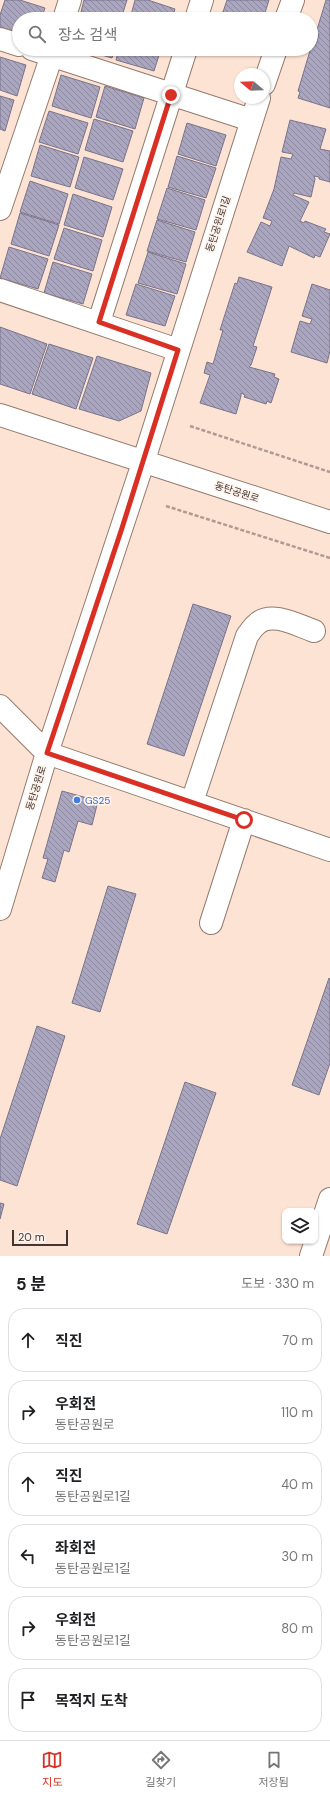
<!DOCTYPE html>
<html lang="ko">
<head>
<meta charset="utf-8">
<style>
  body { margin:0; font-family:"DM Sans","Noto Sans KR",sans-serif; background:#f6f6f6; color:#202124 }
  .controls { position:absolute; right:12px; bottom:12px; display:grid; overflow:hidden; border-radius:8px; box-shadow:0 1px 3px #0004 }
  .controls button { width:36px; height:36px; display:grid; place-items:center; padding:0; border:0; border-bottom:1px solid #e0e0e0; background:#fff; color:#202124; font:20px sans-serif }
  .compass { position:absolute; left:234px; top:68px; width:36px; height:36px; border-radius:50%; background:#fff; box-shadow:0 1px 3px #0004; rotate:289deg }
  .scale { position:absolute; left:12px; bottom:10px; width:56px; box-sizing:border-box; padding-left:4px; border:2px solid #413631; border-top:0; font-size:11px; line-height:14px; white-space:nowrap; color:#413631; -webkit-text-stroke:3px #fef3ed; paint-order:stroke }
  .stop { position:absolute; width:12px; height:12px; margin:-9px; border:3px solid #d93025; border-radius:50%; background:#fff }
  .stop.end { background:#d93025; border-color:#fff; box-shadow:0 1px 4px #0008 }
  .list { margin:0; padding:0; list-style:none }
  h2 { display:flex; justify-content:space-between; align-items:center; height:52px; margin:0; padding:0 16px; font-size:17px }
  h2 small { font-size:13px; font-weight:400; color:#757577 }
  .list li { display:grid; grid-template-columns:26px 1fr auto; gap:12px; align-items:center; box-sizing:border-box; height:64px; margin:0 8px 8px; padding:0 8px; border:1px solid #e0e0e0; border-radius:16px }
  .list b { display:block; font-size:15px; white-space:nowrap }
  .list p { margin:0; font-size:13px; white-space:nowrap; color:#757577 }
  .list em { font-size:13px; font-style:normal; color:#757577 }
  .icon { flex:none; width:22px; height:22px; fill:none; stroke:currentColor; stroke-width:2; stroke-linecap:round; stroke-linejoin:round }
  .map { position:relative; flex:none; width:330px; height:1256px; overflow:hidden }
  .search { position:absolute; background:#fff; box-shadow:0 1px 3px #0004; left:12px; right:12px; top:12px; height:44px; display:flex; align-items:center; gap:10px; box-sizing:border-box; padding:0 14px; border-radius:22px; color:#757577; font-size:15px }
  .sheet { height:484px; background:#fff }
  nav { display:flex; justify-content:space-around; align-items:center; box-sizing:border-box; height:56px; border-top:1px solid #e0e0e0; background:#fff; font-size:11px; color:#757577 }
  nav a { display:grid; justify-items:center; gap:2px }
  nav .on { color:#d93025 }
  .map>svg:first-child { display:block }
</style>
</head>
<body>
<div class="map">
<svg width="330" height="1256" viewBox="0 0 330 1256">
  <defs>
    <pattern id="building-back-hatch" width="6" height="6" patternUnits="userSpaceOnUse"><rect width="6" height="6" fill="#aba6bf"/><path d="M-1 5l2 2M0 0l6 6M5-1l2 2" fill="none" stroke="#8d889c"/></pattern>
  </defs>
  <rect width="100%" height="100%" fill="#fde3d4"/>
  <path fill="url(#building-back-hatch)" stroke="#79748b" d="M 5,0 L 20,0 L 45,8 L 41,19 L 19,19 L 19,33 L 0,27 L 0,15 Z
    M 84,0 L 127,0 L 121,19 L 105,19 L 81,12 Z
    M 135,0 L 148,0 L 175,9 L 172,19 L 130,19 Z
    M 227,0 L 269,0 L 263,19 L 247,19 L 223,12 Z
    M 326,0 L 330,0 L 330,108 L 298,98 L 300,92 L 298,91 L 312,44 L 315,46 L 319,34 L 316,33 Z
    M 222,12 L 245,19 L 220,19 Z
    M 81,49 L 115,49 L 112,58 Z
    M 119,49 L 161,49 L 154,71 L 116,60 Z
    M 233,49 L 253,49 L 251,55 Z
    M 0,57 L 26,65 L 17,96 L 0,90 Z
    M 61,75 L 100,87 L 91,118 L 52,106 Z
    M 105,86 L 144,98 L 135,129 L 96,117 Z
    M 0,96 L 14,100 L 5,131 L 0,129 Z
    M 49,111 L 88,123 L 78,154 L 39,142 Z
    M 94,119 L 133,131 L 123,162 L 85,150 Z
    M 290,120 L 326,129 L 320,149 L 330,151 L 330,182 L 319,179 L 319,177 L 314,176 L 315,179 L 311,197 L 294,193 L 293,195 L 309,202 L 300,221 L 304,223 L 305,221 L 326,229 L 324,232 L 330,234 L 320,257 L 315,255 L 314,258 L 289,246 L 282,266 L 247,252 L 261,222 L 270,226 L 272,221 L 263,218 L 274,189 L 281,157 L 291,159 L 293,154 L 282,152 Z
    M 187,123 L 226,135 L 216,166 L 178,154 Z
    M 40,145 L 79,157 L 70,187 L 31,176 Z
    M 177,156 L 216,168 L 206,198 L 168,187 Z
    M 84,157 L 123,169 L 113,200 L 75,188 Z
    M 30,181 L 68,194 L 59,224 L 20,212 Z
    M 167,188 L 205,200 L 196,230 L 157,219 Z
    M 73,194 L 112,207 L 103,237 L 64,225 Z
    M 20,213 L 59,225 L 49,256 L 11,244 Z
    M 157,220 L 195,232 L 186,262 L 147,251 Z
    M 64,228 L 102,240 L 93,271 L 54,259 Z
    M 9,247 L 48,259 L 38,289 L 0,278 Z
    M 148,252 L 186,264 L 177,294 L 138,283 Z
    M 53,262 L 92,274 L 83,304 L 44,293 Z
    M 239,277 L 272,287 L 253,346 L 257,347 L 251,365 L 249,367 L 275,374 L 274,377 L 279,379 L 271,403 L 267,401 L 266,404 L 244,397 L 245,395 L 241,393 L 241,396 L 236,414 L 200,403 L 210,375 L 204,373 L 207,362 L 213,364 L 223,330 L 220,330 L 235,283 L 237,284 Z
    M 136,284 L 175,296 L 165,326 L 126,315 Z
    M 312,284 L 330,290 L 330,351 L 327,363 L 291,352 L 300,321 L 310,324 L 312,319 L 302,316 Z
    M 0,327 L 47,344 L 30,394 L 0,384 Z
    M 49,344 L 93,358 L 76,409 L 32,394 Z
    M 97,356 L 151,373 L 141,411 L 119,421 L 79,409 Z
    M 193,604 L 231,616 L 184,756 L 147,744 Z
    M 62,791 L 98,801 L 92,825 L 78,821 L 69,852 L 64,850 L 55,882 L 42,878 L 48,859 L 43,858 Z
    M 108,886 L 136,894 L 100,1012 L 72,1003 Z
    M 329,978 L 330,979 L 330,1063 L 319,1095 L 292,1085 Z
    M 37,1026 L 65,1036 L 17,1186 L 0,1180 L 0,1139 Z
    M 185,1082 L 216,1093 L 167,1234 L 137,1224 Z
    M 0,1203 L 4,1204 L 0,1219 Z"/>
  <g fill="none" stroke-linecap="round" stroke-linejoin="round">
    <defs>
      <path id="minor" d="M 64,19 L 70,0
        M 196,19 L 202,0
        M 286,19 L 293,0
        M 0,39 L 19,45
        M 32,49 L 251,120
        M 264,84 L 276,49
        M 0,209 L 54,49
        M 0,290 L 178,350
        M 99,322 L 186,49
        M 0,415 L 330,522
        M 0,706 L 47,753 L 330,850
        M 192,802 L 247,636 C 250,632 253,627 257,624 C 271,610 299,626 314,631
        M 0,909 L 47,753 L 143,463 L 259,98
        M 211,923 L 244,820
        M 311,1256 L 330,1199"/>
    </defs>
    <use href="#minor" stroke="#937b6e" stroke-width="24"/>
    <path stroke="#af9b91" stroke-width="2.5" stroke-dasharray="4 2" stroke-linecap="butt" d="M 190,426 L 330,472
      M 166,506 L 330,558"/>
    <use href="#minor" stroke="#fff" stroke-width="22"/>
  </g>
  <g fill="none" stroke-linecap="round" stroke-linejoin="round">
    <path stroke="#d93025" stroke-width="5" d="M 171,95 L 99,322 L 178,350 L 122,528 L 47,753 L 244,820"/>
  </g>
  <circle fill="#3f7fe0" stroke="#fef3ed" stroke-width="1.5" cx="77" cy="800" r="4"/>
  <g text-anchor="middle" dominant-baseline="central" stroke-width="3.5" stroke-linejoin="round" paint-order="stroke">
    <g font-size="10" fill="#413631" stroke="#fef3ed">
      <text transform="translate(218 224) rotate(-72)">동탄공원로1길</text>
      <text transform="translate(237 492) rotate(18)">동탄공원로</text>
      <text transform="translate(36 788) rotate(-73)">동탄공원로</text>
    </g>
    <g font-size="10" fill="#366cbe" stroke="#fef3ed" text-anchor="start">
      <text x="85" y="800">GS25</text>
    </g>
  </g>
</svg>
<div class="controls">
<button><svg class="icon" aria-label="layers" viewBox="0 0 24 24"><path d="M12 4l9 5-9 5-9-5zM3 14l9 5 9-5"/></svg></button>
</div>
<svg class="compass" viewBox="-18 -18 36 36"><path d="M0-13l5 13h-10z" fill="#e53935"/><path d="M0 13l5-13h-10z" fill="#757577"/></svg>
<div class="scale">20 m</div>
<div class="stop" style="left:244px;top:820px"></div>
<div class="stop end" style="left:171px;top:95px"></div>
<div class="search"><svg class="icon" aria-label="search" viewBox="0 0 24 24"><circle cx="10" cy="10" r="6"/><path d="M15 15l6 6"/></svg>장소 검색</div>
</div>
<section class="sheet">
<h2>5 분<small>도보 · 330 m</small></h2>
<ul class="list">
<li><svg class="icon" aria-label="ahead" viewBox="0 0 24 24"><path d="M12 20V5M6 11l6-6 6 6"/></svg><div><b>직진</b></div><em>70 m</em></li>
<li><svg class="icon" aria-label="right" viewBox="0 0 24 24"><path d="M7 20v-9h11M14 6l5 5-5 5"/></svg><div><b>우회전</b><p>동탄공원로</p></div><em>110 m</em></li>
<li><svg class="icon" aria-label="ahead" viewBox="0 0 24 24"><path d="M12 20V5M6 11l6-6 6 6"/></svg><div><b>직진</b><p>동탄공원로1길</p></div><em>40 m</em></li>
<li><svg class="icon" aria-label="left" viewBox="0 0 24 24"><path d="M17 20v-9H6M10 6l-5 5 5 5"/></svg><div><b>좌회전</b><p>동탄공원로1길</p></div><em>30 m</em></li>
<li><svg class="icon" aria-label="right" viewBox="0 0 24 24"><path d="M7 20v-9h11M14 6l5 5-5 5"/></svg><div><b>우회전</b><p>동탄공원로1길</p></div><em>80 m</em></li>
<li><svg class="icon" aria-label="arrive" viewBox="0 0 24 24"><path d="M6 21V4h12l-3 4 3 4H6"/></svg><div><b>목적지 도착</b></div></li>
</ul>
</section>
<nav>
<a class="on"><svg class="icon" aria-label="map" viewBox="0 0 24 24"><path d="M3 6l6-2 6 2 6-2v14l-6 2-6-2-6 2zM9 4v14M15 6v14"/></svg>지도</a>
<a><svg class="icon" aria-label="directions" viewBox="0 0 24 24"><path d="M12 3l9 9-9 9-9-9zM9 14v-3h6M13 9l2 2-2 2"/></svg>길찾기</a>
<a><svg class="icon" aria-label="saved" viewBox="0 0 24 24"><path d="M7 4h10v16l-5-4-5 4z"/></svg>저장됨</a>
</nav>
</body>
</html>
